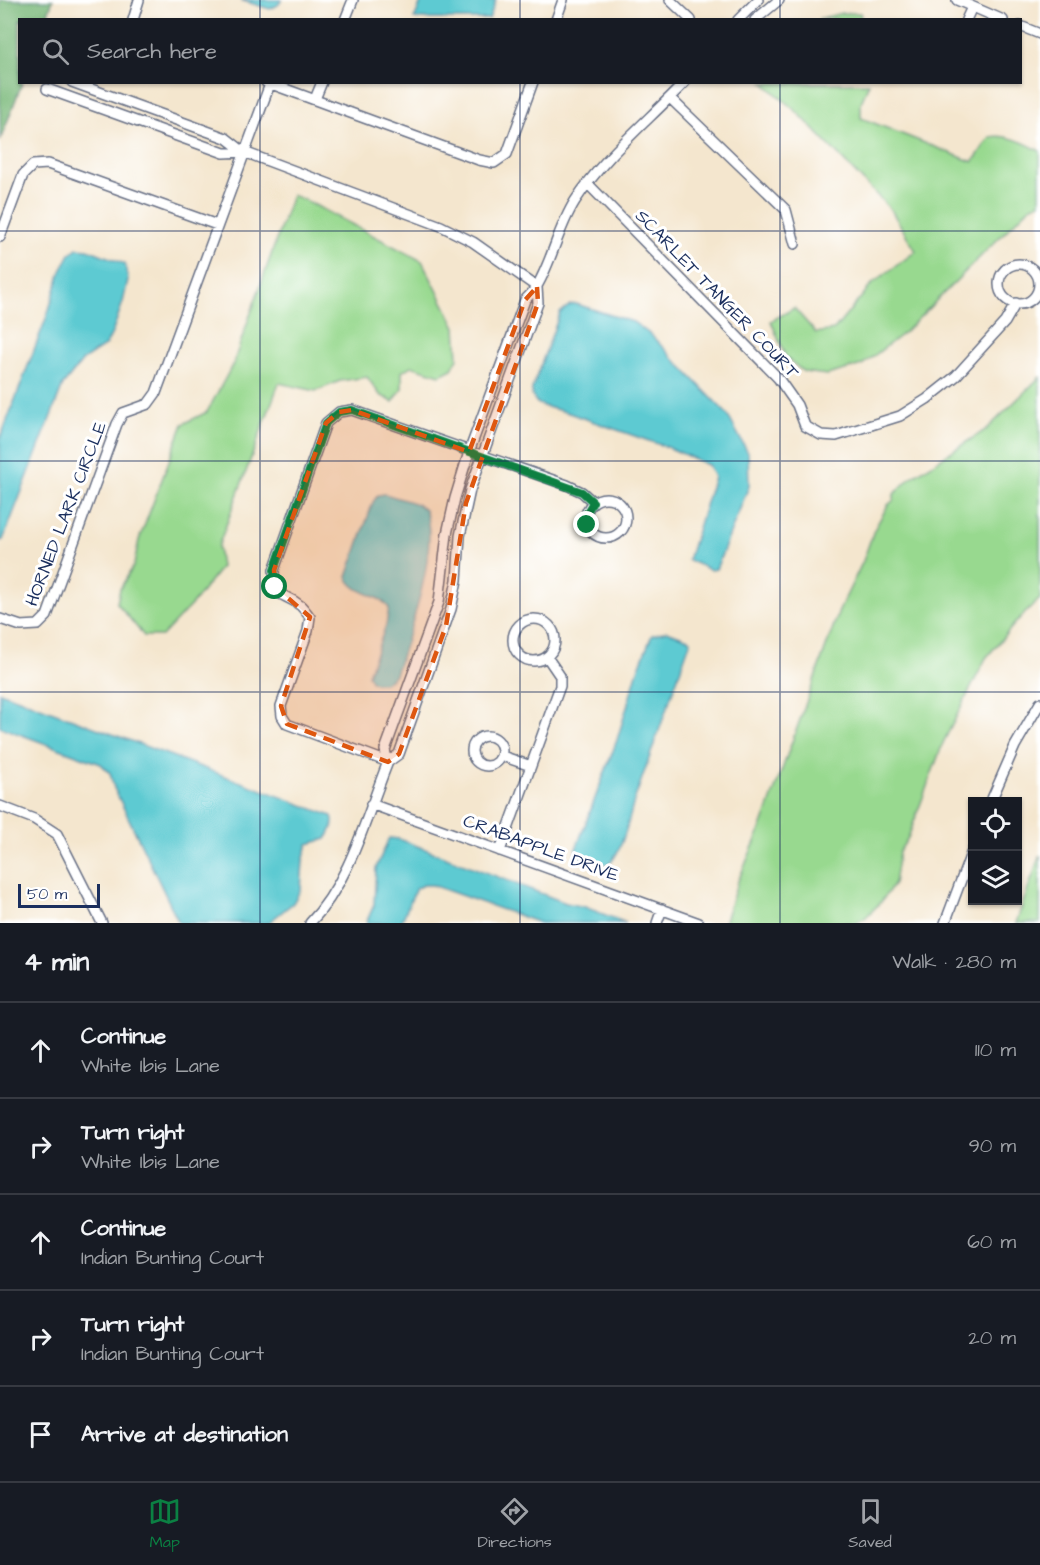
<!DOCTYPE html>
<html lang="en">
<head>
<meta charset="utf-8">
<style>
  body { margin:0; font-family:"Architects Daughter",sans-serif; background:#20242c; color:#f1f3f6 }
  .controls { position:absolute; right:18px; bottom:18px; display:grid; overflow:hidden; border-radius:0px; box-shadow:0 2px 4px #0004 }
  .controls button { width:54px; height:54px; display:grid; place-items:center; padding:0; border:0; border-bottom:2px solid #363941; background:#171b24; color:#f1f3f6; font:30px sans-serif }
  .scale { position:absolute; left:18px; bottom:15px; width:82px; box-sizing:border-box; padding-left:6px; border:3px solid #1b2f5e; border-top:0; font-size:16px; line-height:21px; white-space:nowrap; color:#1b2f5e; -webkit-text-stroke:4px #fff; paint-order:stroke }
  .stop { position:absolute; width:18px; height:18px; margin:-14px; border:4px solid #0b8043; border-radius:50%; background:#fff }
  .stop.end { background:#0b8043; border-color:#fff; box-shadow:0 2px 6px #0008 }
  .list { margin:0; padding:0; list-style:none }
  h2 { display:flex; justify-content:space-between; align-items:center; height:78px; margin:0; padding:0 24px; font-size:26px }
  h2 small { font-size:20px; font-weight:400; color:#9ea1a6 }
  .list li { display:grid; grid-template-columns:39px 1fr auto; gap:18px; align-items:center; box-sizing:border-box; height:96px; padding:0 24px; border-top:2px solid #363941 }
  .list b { display:block; font-size:22px; white-space:nowrap }
  .list p { margin:0; font-size:20px; white-space:nowrap; color:#9ea1a6 }
  .list em { font-size:20px; font-style:normal; color:#9ea1a6 }
  .icon { flex:none; width:33px; height:33px; fill:none; stroke:currentColor; stroke-width:2; stroke-linecap:round; stroke-linejoin:round }
  .map { position:relative; flex:none; width:1040px; height:923px; overflow:hidden }
  .search { position:absolute; background:#171b24; box-shadow:0 2px 4px #0004; left:18px; right:18px; top:18px; height:66px; display:flex; align-items:center; gap:15px; box-sizing:border-box; padding:0 21px; border-radius:0px; color:#9ea1a6; font-size:22px }
  .sheet { height:558px; background:#171b24 }
  nav { display:flex; justify-content:space-around; align-items:center; box-sizing:border-box; height:84px; border-top:2px solid #363941; background:#171b24; font-size:16px; color:#9ea1a6 }
  nav a { display:grid; justify-items:center; gap:3px }
  nav .on { color:#0b8043 }
  .map>svg:first-child { display:block }
</style>
</head>
<body>
<div class="map">
<svg width="1040" height="923" viewBox="0 0 1040 923">
  <rect width="100%" height="100%" fill="#fff"/>
  <filter id="ink" filterUnits="userSpaceOnUse"><feTurbulence type="fractalNoise" baseFrequency=".0167" numOctaves="2"/><feDisplacementMap in="SourceGraphic" scale="12" xChannelSelector="R" yChannelSelector="G"/><feConvolveMatrix kernelMatrix="1 2 1 2 8 2 1 2 1" color-interpolation-filters="sRGB"/></filter>
  <filter id="wash" filterUnits="userSpaceOnUse"><feTurbulence type="fractalNoise" baseFrequency=".008" numOctaves="4" result="noise"/><feDisplacementMap in="SourceGraphic" scale="24" xChannelSelector="R" yChannelSelector="G"/><feGaussianBlur stdDeviation="1.35" result="paint"/><feColorMatrix in="noise" values="0 0 0 0 0 0 0 0 0 0 0 0 0 0 0 0 0 1.4 0 .05"/><feComposite in="paint" operator="in"/></filter>
  <g filter="url(#wash)">
    <rect width="100%" height="100%" fill="#f4e6ce"/>
    <path fill="#98d98f" stroke="#5a8476" stroke-width="1.5" d="M 842,13 L 861,13 L 860,19 L 818,19 Z
      M 764,83 L 869,83 L 861,103 L 861,118 L 973,162 L 990,137 C 1006,133 1026,143 1040,151 L 1040,203 L 1030,207 L 906,331 L 862,365 L 827,375 L 804,372 L 786,358 L 771,321 L 794,308 L 816,333 L 834,330 L 873,283 L 916,251 L 891,210 L 799,114 Z
      M 292,195 L 307,201 L 422,261 L 456,327 L 458,358 L 452,369 L 440,375 L 411,366 L 402,372 L 402,389 L 393,402 L 380,395 L 367,377 L 340,381 L 316,391 L 279,383 L 218,547 L 221,567 L 194,602 L 162,636 L 144,636 L 117,603 L 120,589 L 134,565 L 139,540 L 183,424 L 207,412 L 233,364 Z
      M 1040,377 L 1040,599 L 1017,621 L 986,658 L 943,743 L 908,838 L 899,852 L 894,884 L 881,902 L 865,918 L 856,923 L 724,923 L 738,881 L 761,828 L 839,611 L 863,561 L 874,530 L 888,505 L 894,500 L 894,494 L 910,478 L 987,429 Z
      M 1040,855 L 1040,923 L 1016,923 Z"/>
    <path fill="#7ab97a" stroke="#4a746c" stroke-width="1.5" d="M 0,0 L 53,0 L 46,19 L 20,20 L 20,82 L 22,83 L 0,141 Z"/>
    <path fill="#5dcad2" stroke="#3c7c98" stroke-width="1.5" d="M 240,0 L 282,0 L 278,5 L 270,9 Z
      M 422,0 L 496,0 L 489,19 L 414,19 Z
      M 77,248 L 88,249 L 125,264 L 128,280 L 123,302 L 112,333 L 106,345 L 83,360 L 63,385 L 3,540 L 0,541 L 0,439 L 47,316 L 61,271 L 70,254 Z
      M 576,304 L 633,322 L 651,335 L 727,414 L 748,453 L 749,486 L 716,569 L 711,570 L 688,560 L 714,477 L 708,465 L 672,449 L 566,412 L 543,406 L 537,403 L 532,396 L 532,389 L 560,313 L 570,305 Z
      M 385,494 L 417,504 L 425,510 C 440,550 409,635 395,674 C 388,683 383,685 372,682 L 368,675 L 386,625 L 389,608 C 379,593 355,595 347,577 L 373,502 L 378,495 Z
      M 667,631 L 691,640 L 634,801 C 629,819 622,852 609,864 C 597,866 586,860 576,855 L 576,849 L 617,740 L 638,670 L 652,635 Z
      M 0,692 L 332,816 C 335,824 331,832 326,839 L 308,844 L 303,861 L 301,889 L 293,903 L 268,923 L 179,923 L 114,788 L 110,773 L 101,764 L 0,727 Z
      M 389,838 L 399,839 L 566,903 L 585,907 L 626,923 L 540,923 L 432,885 L 424,885 L 416,888 L 401,923 L 366,923 L 374,905 L 376,868 Z"/>
  </g>
  <g filter="url(#ink)">
    <g fill="none" stroke-linecap="round" stroke-linejoin="round">
      <defs>
        <path id="street" d="M 670,0 L 691,20
          M 957,0 L 1003,20
          M 133,20 L 139,0
          M 345,20 L 353,0
          M 556,20 L 563,0
          M 738,20 L 758,0
          M 755,20 L 779,0
          M 966,20 L 972,7
          M 1020,26 L 1040,34
          M 72,82 L 226,138 L 244,152 L 441,226 L 473,242 L 537,287
          M 266,82 L 479,160 L 494,163 L 507,154 L 533,82
          M 47,89 L 224,153 L 244,152
          M 670,98 L 786,210 L 795,244
          M 315,99 L 322,82
          M 587,183 L 778,378 L 797,405 L 805,426 L 821,435 L 836,436 L 900,416 L 927,399 L 956,376 L 1005,322 L 1016,303
          M 0,237 L 23,175 L 33,165 L 48,164 L 217,225
          M999 284a20 20 0 1 1 40 0a20 20 0 1 1-40 0Z
          M586 518a20 20 0 1 1 40 0a20 20 0 1 1-40 0Z
          M 0,619 L 21,626 L 38,625 L 47,616 L 117,424 L 123,413 L 148,404 L 156,393 L 270,84
          M513 640a21 21 0 1 1 42 0a21 21 0 1 1-42 0Z
          M472 751a15 15 0 1 1 30 0a15 15 0 1 1-30 0Z
          M 502,756 L 531,766
          M 388,762 L 385,750 L 439,602 L 447,534 L 455,498 L 469,452 L 525,300 C 529,296 534,291 537,286 C 552,261 558,228 575,201 C 604,156 648,121 685,82
          M 388,762 L 287,724 L 282,716 L 281,706 L 308,631 L 310,617 C 307,613 304,609 301,606 C 282,590 275,603 274,570 L 326,423 L 339,412 L 352,410 L 567,485 L 582,492 L 593,502
          M 991,801 L 1015,746 L 1040,703
          M 371,804 L 699,923
          M 0,806 L 34,819 L 57,834 L 102,923
          M 500,851 L 560,686 L 560,676 L 547,657
          M 310,923 C 351,880 366,816 388,762 L 399,754 L 451,609 L 457,580 L 460,536 L 470,490 L 538,303 L 537,287
          M 657,923 L 662,909
          M 945,923 L 972,851"/>
      </defs>
      <use href="#street" stroke="#676f85" stroke-width="12"/>
      <use href="#street" stroke="#fff" stroke-width="9"/>
    </g>
  </g>
  <g fill="none" stroke-linecap="round" stroke-linejoin="round" filter="url(#ink)">
    <path stroke="#0b8043" stroke-width="8" d="M 275,587 L 274,570 L 326,423 L 339,412 L 352,410 L 582,492 L 593,502 L 586,514 L 587,525"/>
  </g>
  <path fill="#de5710" fill-opacity="0.2" stroke="#de5710" stroke-width="4.5" stroke-dasharray="12 8" stroke-linejoin="round" d="M 537,287 L 538,303 L 466,503 L 446,626 L 399,754 L 388,762 L 287,724 L 281,706 L 310,617 L 275,587 L 274,570 L 326,423 L 339,412 L 352,410 L 469,452 L 525,300 Z"/>
  <path fill="none" stroke="#1b2f5e" stroke-width="1.5" stroke-opacity="0.55" d="M 260,0 L 260,20M 520,0 L 520,20M 780,0 L 780,20M 260,82 L 260,923M 520,82 L 520,923M 780,82 L 780,923M 0,231 L 1040,231M 0,461 L 1040,461M 0,692 L 1040,692"/>
  <g text-anchor="middle" dominant-baseline="central" stroke-width="6" stroke-linejoin="round" paint-order="stroke">
    <g font-size="18" fill="#1b2f5e" stroke="#fff">
      <text transform="translate(717 294) rotate(46)">SCARLET TANGER COURT</text>
      <text transform="translate(66 514) rotate(-69)">HORNED LARK CIRCLE</text>
      <text transform="translate(541 848) rotate(20)">CRABAPPLE DRIVE</text>
    </g>
  </g>
</svg>
<div class="controls">
<button><svg class="icon" aria-label="locate" viewBox="0 0 24 24"><circle cx="12" cy="12" r="6"/><path d="M12 2v4M12 18v4M2 12h4M18 12h4"/></svg></button>
<button><svg class="icon" aria-label="layers" viewBox="0 0 24 24"><path d="M12 4l9 5-9 5-9-5zM3 14l9 5 9-5"/></svg></button>
</div>
<div class="scale">50 m</div>
<div class="stop" style="left:275px;top:587px"></div>
<div class="stop end" style="left:587px;top:525px"></div>
<div class="search"><svg class="icon" aria-label="search" viewBox="0 0 24 24"><circle cx="10" cy="10" r="6"/><path d="M15 15l6 6"/></svg>Search here</div>
</div>
<section class="sheet">
<h2>4 min<small>Walk · 280 m</small></h2>
<ul class="list">
<li><svg class="icon" aria-label="ahead" viewBox="0 0 24 24"><path d="M12 20V5M6 11l6-6 6 6"/></svg><div><b>Continue</b><p>White Ibis Lane</p></div><em>110 m</em></li>
<li><svg class="icon" aria-label="right" viewBox="0 0 24 24"><path d="M7 20v-9h11M14 6l5 5-5 5"/></svg><div><b>Turn right</b><p>White Ibis Lane</p></div><em>90 m</em></li>
<li><svg class="icon" aria-label="ahead" viewBox="0 0 24 24"><path d="M12 20V5M6 11l6-6 6 6"/></svg><div><b>Continue</b><p>Indian Bunting Court</p></div><em>60 m</em></li>
<li><svg class="icon" aria-label="right" viewBox="0 0 24 24"><path d="M7 20v-9h11M14 6l5 5-5 5"/></svg><div><b>Turn right</b><p>Indian Bunting Court</p></div><em>20 m</em></li>
<li><svg class="icon" aria-label="arrive" viewBox="0 0 24 24"><path d="M6 21V4h12l-3 4 3 4H6"/></svg><div><b>Arrive at destination</b></div></li>
</ul>
</section>
<nav>
<a class="on"><svg class="icon" aria-label="map" viewBox="0 0 24 24"><path d="M3 6l6-2 6 2 6-2v14l-6 2-6-2-6 2zM9 4v14M15 6v14"/></svg>Map</a>
<a><svg class="icon" aria-label="directions" viewBox="0 0 24 24"><path d="M12 3l9 9-9 9-9-9zM9 14v-3h6M13 9l2 2-2 2"/></svg>Directions</a>
<a><svg class="icon" aria-label="saved" viewBox="0 0 24 24"><path d="M7 4h10v16l-5-4-5 4z"/></svg>Saved</a>
</nav>
</body>
</html>
